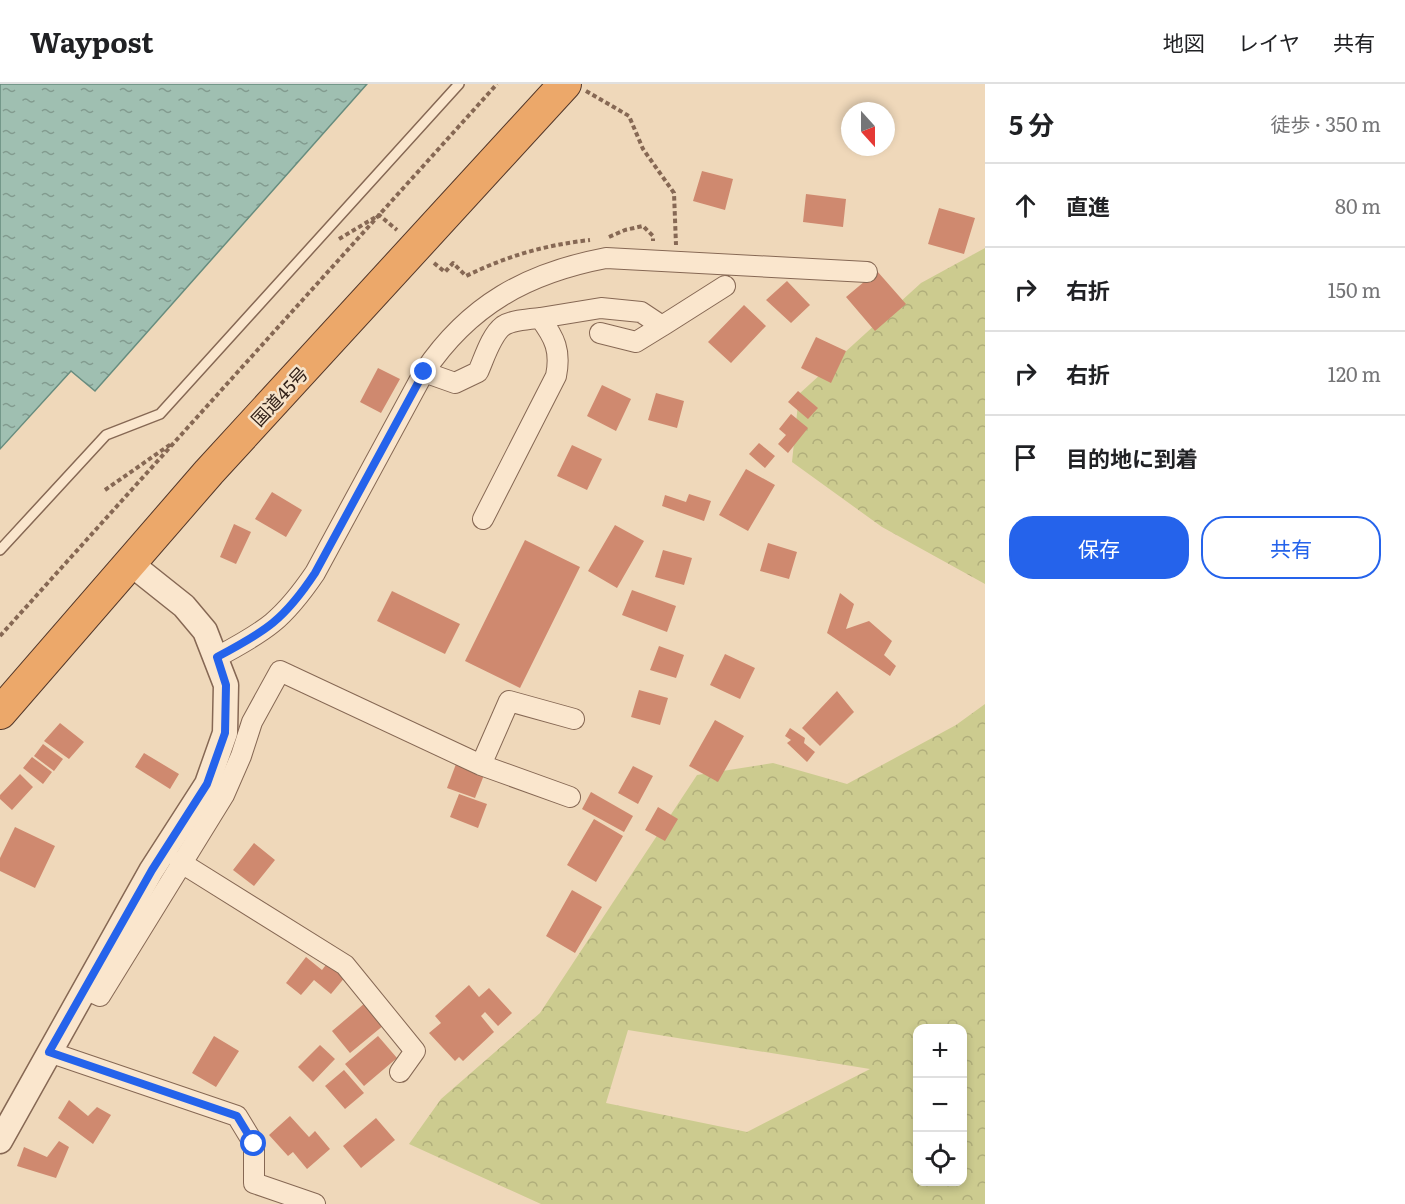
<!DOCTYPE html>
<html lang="ja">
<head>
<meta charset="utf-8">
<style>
  body { margin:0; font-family:Literata,"Noto Sans JP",serif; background:#f6f6f6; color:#202124 }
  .controls { position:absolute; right:18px; bottom:18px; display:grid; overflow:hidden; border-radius:12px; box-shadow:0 3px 9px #0003 }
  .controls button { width:54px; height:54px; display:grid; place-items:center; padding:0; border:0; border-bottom:2px solid #e0e0e0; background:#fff; color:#202124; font:30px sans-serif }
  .compass { position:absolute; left:841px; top:18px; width:54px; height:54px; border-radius:50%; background:#fff; box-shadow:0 3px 9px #0003; rotate:159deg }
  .stop { position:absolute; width:18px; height:18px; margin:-14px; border:4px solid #2563eb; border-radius:50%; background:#fff }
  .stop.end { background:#2563eb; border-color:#fff; box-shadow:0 2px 6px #0008 }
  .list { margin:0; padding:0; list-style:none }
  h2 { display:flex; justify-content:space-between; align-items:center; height:78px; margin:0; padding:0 24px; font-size:26px }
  h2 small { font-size:20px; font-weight:400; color:#757577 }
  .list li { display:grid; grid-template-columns:39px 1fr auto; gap:18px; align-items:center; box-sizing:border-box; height:84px; padding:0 24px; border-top:2px solid #e0e0e0 }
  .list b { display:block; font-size:22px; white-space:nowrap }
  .list em { font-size:20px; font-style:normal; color:#757577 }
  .actions { display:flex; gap:12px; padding:18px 24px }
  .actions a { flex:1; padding:14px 0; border:2px solid #2563eb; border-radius:24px; text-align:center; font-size:21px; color:#2563eb }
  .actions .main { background:#2563eb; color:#fff }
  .icon { flex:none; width:33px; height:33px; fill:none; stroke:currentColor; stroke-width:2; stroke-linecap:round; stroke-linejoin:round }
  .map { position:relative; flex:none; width:985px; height:1120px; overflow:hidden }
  header { display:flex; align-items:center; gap:36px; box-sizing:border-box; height:84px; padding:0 30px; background:#fff; border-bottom:2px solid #e0e0e0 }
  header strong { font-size:28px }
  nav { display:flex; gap:33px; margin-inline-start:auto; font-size:21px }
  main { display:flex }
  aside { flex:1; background:#fff }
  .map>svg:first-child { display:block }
</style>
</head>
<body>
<header>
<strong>Waypost</strong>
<nav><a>地図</a><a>レイヤ</a><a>共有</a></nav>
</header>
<main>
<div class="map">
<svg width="985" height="1120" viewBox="0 0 985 1120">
  <defs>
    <pattern id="forest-crowns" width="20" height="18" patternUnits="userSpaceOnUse" patternTransform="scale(1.5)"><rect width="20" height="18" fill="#cccb8f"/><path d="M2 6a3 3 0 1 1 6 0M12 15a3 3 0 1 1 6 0" fill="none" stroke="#b0ae7b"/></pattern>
    <pattern id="water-ripples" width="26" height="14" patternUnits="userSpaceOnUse" patternTransform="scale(1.5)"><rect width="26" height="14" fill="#9fbfb1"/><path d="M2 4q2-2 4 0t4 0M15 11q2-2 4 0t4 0" fill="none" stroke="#829b8f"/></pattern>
  </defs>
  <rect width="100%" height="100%" fill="#efd8ba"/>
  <path fill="url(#forest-crowns)" fill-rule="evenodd" d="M 985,164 L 985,500 L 882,443 L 792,378 L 799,310 L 921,199 Z
    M 985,620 L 985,1120 L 541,1120 L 409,1060 L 441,1015 L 540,929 L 697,691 L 773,679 L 847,700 L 956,641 ZM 918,944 L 962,944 L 962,1098 L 918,1098 ZM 628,946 L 870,985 L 747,1048 L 606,1019 Z"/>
  <path fill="url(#water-ripples)" stroke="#678c7e" stroke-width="1.5" d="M 0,0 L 367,0 L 95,307 L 71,287 L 0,365 Z"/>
  <path fill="#cf896f" d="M 702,87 L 733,95 L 725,126 L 693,117 Z
    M 806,110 L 846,115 L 843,143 L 803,138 Z
    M 939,124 L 975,134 L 964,170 L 928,160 Z
    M 877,187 L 906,220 L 875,247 L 846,213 Z
    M 787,197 L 810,221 L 791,239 L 766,216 Z
    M 744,221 L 766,242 L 731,279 L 708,258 Z
    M 816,253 L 846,267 L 831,299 L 801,284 Z
    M 378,284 L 400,295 L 381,329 L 360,318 Z
    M 602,301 L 631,315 L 616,347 L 587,332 Z
    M 798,307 L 818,324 L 808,335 L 788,318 Z
    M 656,309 L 684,317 L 677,344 L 648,336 Z
    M 791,330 L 808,344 L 788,369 L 778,360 L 786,351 L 779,345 Z
    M 759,359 L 775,372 L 765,384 L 749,370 Z
    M 572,361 L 602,375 L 587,406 L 557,392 Z
    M 746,385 L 775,401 L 748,447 L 719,431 Z
    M 272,408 L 302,426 L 286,453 L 255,435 Z
    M 689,410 L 711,417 L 704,437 L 662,422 L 665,411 L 686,418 Z
    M 234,440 L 251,448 L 236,480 L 220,473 Z
    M 615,441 L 644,457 L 617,504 L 588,487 Z
    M 525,456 L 580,483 L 520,604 L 465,577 Z
    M 768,459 L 797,468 L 789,495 L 760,487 Z
    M 663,466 L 692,474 L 684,501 L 655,493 Z
    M 632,506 L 676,522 L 667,548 L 622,531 Z
    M 392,507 L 460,540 L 445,570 L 377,537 Z
    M 840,509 L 854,520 L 846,545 L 869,537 L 892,557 L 884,571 L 896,582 L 890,592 L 827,549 Z
    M 659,562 L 684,571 L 676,594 L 650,586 Z
    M 725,570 L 755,584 L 740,615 L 710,601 Z
    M 639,606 L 668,614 L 660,641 L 631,633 Z
    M 837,607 L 854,628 L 820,662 L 802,644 Z
    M 715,636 L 744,652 L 718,698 L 689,682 Z
    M 60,639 L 84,658 L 69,675 L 44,657 Z
    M 790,644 L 805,654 L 804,659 L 815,668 L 807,678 L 787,659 L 791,656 L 785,652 Z
    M 43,660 L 63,675 L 54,687 L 34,672 Z
    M 144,669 L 179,690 L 170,705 L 135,683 Z
    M 32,673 L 52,688 L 43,700 L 23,684 Z
    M 456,680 L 484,691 L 475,714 L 447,704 Z
    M 633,682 L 653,692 L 638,720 L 618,709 Z
    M 20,690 L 33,703 L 12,726 L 0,715 L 0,711 Z
    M 591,708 L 633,732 L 624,748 L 582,725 Z
    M 459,710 L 487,720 L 478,744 L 450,733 Z
    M 658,723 L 678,735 L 665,757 L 645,746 Z
    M 594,735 L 623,752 L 596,798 L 567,781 Z
    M 15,743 L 55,762 L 35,804 L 0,787 L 0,774 Z
    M 254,759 L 275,776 L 254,802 L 233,786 Z
    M 572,806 L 602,823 L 575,869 L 546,852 Z
    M 306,873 L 322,886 L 331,874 L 346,892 L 331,910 L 314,896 L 301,911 L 286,899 Z
    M 469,901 L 479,913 L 489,904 L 512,929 L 498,942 L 485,928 L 481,932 L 494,948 L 463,977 L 459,973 L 455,977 L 429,949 L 441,939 L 435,932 Z
    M 365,919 L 384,941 L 350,969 L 332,947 Z
    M 214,952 L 239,967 L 216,1003 L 192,989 Z
    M 378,952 L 397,974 L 364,1002 L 345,980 Z
    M 320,961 L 335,975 L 313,998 L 298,983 Z
    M 344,986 L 364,1009 L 345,1025 L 325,1002 Z
    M 69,1016 L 88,1032 L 97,1023 L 111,1031 L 93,1060 L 58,1034 Z
    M 290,1032 L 309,1053 L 315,1047 L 330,1065 L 307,1085 L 293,1068 L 288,1072 L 269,1051 Z
    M 376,1034 L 395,1056 L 361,1084 L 343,1062 Z
    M 59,1057 L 69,1063 L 56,1094 L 17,1082 L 24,1063 L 47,1073 Z"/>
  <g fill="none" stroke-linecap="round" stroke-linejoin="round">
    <defs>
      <path id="service" d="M 0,466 L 106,351 L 160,330 L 459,0"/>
      <path id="minor" d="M 540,234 L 601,224 L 641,228 L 662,242 L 725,202
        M 600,249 L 636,258 L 662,242
        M 424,288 L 455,299 L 478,288 C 484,275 491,251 503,242 C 512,236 530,235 540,234 C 555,254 561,267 556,292 L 483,435
        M 217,573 C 266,547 283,536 315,489 L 424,288 C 469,221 527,189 606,174 L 867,188
        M 481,681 L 509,617 L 574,635
        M 180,778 L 345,881 L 415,967 L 400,988
        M 85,905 L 100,912 L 224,711 L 241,672 L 252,638 L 280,587 L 481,681 L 570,713
        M 49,968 L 237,1032 L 254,1060 L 254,1099 L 315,1120"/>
      <path id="tertiary" d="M 0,1057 L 151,787 L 207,700 L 225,649 L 226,601 L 205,547 L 184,522 L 130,479"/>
      <path id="trunk" d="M 0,629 L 209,388 L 565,0"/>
    </defs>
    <use href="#service" stroke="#866854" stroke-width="12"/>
    <use href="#minor" stroke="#866854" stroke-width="22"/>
    <use href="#tertiary" stroke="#866854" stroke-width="27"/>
    <use href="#trunk" stroke="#533729" stroke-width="34"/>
    <path stroke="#866854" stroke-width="4" stroke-dasharray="4.5 3" stroke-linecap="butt" d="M 586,7 L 629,32 L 643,65 L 674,109 L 676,161
      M 609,153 L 625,146 L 643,142 L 653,152 L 653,157
      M 339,155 L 379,131 L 397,146
      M 434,179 L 445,188 L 453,179 L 466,192 C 507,172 545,161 590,156
      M 105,406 L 171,360
      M 0,552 L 497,0"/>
    <use href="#service" stroke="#fae6cd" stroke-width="9"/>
    <use href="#minor" stroke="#fae6cd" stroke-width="20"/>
    <use href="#tertiary" stroke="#fae6cd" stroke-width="24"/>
    <use href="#trunk" stroke="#eca86a" stroke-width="32"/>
  </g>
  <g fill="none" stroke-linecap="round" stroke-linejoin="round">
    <path stroke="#2563eb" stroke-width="8" d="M 254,1060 L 237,1032 L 49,968 L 152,786 L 207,700 L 225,649 L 226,601 L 217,573 C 266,547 284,536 315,489 L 424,288"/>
  </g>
  <g text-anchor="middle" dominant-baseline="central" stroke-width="5" stroke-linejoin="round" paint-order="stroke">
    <g font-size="18" fill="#34231a" stroke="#f6e3ca">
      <text transform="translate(279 312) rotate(-47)">国道45号</text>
    </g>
  </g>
</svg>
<div class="controls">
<button>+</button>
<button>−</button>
<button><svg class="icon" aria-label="locate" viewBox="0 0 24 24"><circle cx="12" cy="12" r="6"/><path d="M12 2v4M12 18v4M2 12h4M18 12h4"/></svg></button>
</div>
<svg class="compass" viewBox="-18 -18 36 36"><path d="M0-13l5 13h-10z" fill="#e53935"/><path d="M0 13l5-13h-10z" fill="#757577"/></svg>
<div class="stop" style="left:254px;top:1060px"></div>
<div class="stop end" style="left:424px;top:288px"></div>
</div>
<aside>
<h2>5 分<small>徒歩 · 350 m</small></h2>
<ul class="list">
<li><svg class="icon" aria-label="ahead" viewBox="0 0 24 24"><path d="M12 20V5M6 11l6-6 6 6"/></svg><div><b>直進</b></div><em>80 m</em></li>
<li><svg class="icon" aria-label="right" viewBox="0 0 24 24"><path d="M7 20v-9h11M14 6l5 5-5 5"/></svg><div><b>右折</b></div><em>150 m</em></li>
<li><svg class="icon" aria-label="right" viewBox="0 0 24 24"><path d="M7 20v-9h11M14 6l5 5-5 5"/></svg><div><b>右折</b></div><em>120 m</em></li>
<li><svg class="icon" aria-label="arrive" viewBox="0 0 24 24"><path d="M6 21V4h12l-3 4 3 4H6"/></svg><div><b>目的地に到着</b></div></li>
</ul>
<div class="actions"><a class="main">保存</a><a>共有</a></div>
</aside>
</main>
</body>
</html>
